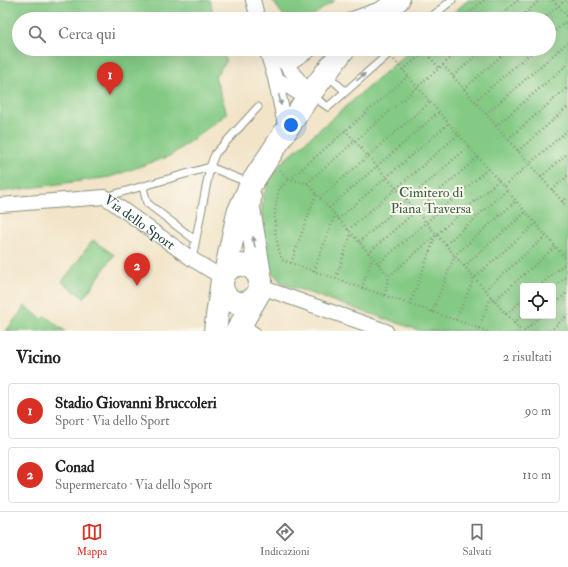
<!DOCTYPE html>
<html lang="it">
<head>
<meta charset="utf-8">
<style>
  body { margin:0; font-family:"IM FELL Double Pica",serif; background:#f2f2f2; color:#222 }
  .controls { position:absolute; right:12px; bottom:12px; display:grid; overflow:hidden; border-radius:4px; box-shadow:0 4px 16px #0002 }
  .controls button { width:36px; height:36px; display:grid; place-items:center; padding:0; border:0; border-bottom:1px solid #e0e0e0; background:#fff; color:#222; font:20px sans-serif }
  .you { position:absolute; left:291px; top:125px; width:14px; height:14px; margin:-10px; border:3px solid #fff; border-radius:50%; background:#1a73e8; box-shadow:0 0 0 6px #1a73e833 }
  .badge { display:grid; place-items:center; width:26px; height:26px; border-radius:50%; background:#d93025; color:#fff; font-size:13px; font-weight:700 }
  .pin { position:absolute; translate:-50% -33px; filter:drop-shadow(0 1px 2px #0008) }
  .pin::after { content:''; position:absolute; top:21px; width:14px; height:12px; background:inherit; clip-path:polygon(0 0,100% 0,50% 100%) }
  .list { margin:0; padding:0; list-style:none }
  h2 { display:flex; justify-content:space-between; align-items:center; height:52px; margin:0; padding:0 16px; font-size:17px }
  h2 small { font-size:13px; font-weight:400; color:#767676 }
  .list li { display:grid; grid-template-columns:26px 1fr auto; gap:12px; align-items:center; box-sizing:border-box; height:56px; margin:0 8px 8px; padding:0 8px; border:1px solid #e0e0e0; border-radius:4px }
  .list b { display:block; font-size:15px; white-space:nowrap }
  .list p { margin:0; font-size:13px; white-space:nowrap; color:#767676 }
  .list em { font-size:13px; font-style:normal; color:#767676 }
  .icon { flex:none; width:22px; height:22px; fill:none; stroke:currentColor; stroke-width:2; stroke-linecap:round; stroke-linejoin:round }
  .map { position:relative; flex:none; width:568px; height:331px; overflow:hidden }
  .search { position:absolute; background:#fff; box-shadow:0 4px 16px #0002; left:12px; right:12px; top:12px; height:44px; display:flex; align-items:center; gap:10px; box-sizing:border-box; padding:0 14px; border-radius:22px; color:#767676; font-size:15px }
  .sheet { height:180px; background:#fff }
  nav { display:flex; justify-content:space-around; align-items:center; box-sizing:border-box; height:56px; border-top:1px solid #e0e0e0; background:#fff; font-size:11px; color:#767676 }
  nav a { display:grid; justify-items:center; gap:2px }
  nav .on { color:#d93025 }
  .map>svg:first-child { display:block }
</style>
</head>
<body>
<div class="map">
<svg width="568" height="331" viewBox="0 0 568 331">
  <rect width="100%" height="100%" fill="#fbf7ec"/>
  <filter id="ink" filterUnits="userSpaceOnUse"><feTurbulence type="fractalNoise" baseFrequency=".025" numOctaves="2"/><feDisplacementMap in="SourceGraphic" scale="8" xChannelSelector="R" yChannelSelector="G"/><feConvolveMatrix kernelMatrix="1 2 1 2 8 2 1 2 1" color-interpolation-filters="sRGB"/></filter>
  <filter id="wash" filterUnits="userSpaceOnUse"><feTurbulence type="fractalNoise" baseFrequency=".012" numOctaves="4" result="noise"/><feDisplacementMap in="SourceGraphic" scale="16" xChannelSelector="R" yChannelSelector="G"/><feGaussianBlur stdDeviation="0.9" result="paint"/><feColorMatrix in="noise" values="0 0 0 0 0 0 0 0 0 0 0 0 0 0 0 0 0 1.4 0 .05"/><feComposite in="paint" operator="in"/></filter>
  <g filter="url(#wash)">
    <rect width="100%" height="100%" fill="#f2e4c8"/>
    <path fill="#84ca85" stroke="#52845c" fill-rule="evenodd" d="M 0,0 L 210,0 L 215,19 L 19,19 L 19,49 L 222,49 L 226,62 L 215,76 L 227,114 L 170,156 L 110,177 L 0,192 Z
      M 272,0 L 335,0 L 308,19 L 286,19 Z
      M 468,0 L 568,0 L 568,331 L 421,331 L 283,284 L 268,268 L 261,217 L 263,196 L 271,177 L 282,162 L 412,49 L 549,49 L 549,19 L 446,19 ZM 523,286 L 553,286 L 553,316 L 523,316 Z
      M 93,240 L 114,255 L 84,298 L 62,282 Z
      M 25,306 L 42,319 L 45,316 L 65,331 L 6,331 Z"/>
  </g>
  <g filter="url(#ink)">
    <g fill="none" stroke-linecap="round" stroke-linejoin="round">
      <defs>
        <path id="service" d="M 429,19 L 452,0
          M 327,75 L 345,91
          M 311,95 L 328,107 L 394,49
          M 143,187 L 147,203 L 195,240
          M 105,197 L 210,167 L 249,183
          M 192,259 L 210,167 L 215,154 L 258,107
          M 244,324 L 256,331"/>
        <g id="minor">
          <path d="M 253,0 L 258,19"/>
          <path d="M 352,19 L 383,8"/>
          <path d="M 266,49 L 275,78 L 286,129"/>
          <path d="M 270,49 L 283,61 L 310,94"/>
          <path d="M 283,61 L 292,61 L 311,49"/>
          <path d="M 275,78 L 297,92 L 310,94"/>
          <path id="s1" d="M 0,205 L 105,197 L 192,259 L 223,278"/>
          <path d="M 261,287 L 386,331"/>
        </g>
        <path id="primary" d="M 375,19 L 398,0
          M 250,197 L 249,208 L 261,280
          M222 284a19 19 0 1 1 38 0a19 19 0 1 1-38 0Z
          M 225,273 L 238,213 L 251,184 L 310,94 L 344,49
          M 215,331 L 222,280
          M 237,331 L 259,293"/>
      </defs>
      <use href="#service" stroke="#88907e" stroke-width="9"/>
      <use href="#minor" stroke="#88907e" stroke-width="16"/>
      <use href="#primary" stroke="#88907e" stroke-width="24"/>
      <path stroke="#88907e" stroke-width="2.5" stroke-dasharray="1 3" stroke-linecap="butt" d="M 553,0 L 568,17
        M 462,19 L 484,0
        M 496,19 L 518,0
        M 519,19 L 540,0
        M 544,19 L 565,0
        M 549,36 L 568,20
        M 425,51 L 439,68
        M 394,60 L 568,261
        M 443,65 L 568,208
        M 403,70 L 428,49
        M 408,76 L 279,189 C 273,217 273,232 282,260 L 487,331
        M 453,76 L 484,49
        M 464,89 L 509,49
        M 475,101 L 535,49
        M 486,114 L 568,42
        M 496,126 L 568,64
        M 345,130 L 521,331
        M 508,139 L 568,87
        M 518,151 L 568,107
        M 280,170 L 288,179 L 307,183 L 389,276
        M 541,177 L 568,153
        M 307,183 L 461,49
        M 504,186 L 568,130
        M 552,190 L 568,175
        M 320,198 L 430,102
        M 562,202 L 568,197
        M 329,208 L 439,112
        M 338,219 L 449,123
        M 348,230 L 459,134
        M 359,242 L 469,146
        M 446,244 L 507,190
        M 368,253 L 478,157
        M 291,263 L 316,194
        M 378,264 L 489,168
        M 464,266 L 526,212
        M 314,271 L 335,215
        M 336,278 L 351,234
        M 539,286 L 568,261
        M 362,288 L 372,258
        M 553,289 L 568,275
        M 485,290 L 547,235
        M 385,295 L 389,276 L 499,180
        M 494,301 L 556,246
        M 410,304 L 436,235
        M 553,305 L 568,292
        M 432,312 L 455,255 L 516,201
        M 506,314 L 523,300
        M 456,320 L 474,278 L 536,223
        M 514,323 L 523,315
        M 479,328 L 491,297
        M 524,331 L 541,316
        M 550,331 L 568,315"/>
      <use href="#service" stroke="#fff" stroke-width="7"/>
      <use href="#minor" stroke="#fff" stroke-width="14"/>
      <use href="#primary" stroke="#fff" stroke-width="22"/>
    </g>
    <defs><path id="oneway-solid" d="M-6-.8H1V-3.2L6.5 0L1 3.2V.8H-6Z"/></defs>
    <g fill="#8f9e9a">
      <use href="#oneway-solid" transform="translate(361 77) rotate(-40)"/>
      <use href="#oneway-solid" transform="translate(280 100) rotate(78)"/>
      <use href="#oneway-solid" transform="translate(254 242) rotate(-100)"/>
    </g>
  </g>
  <g text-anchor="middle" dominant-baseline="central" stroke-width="4" stroke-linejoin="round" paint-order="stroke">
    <g font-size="14" fill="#386048" stroke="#fbf7ec">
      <text x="431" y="192">Cimitero di<tspan x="431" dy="16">Piana Traversa</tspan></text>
    </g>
    <g font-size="14" fill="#1f3d34" stroke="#fbf7ec">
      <text stroke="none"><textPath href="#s1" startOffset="148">Via dello Sport</textPath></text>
    </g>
  </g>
</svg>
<div class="controls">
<button><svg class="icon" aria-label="locate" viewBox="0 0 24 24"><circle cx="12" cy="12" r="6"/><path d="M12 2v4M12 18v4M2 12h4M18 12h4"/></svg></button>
</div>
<div class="you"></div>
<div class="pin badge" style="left:110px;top:95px">1</div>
<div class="pin badge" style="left:137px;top:286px">2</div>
<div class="search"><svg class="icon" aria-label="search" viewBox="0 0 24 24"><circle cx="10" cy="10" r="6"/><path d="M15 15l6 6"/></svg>Cerca qui</div>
</div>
<section class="sheet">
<h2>Vicino<small>2 risultati</small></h2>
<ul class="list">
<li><span class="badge">1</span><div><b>Stadio Giovanni Bruccoleri</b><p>Sport · Via dello Sport</p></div><em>90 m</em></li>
<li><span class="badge">2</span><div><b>Conad</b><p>Supermercato · Via dello Sport</p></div><em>110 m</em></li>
</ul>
</section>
<nav>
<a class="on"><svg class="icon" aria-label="map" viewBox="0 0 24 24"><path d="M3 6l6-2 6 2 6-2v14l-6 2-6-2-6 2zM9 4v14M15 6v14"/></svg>Mappa</a>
<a><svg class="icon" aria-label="directions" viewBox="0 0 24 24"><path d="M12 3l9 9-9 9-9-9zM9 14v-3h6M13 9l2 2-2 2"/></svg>Indicazioni</a>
<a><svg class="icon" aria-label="saved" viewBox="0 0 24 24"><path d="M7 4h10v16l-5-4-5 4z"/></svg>Salvati</a>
</nav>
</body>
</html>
